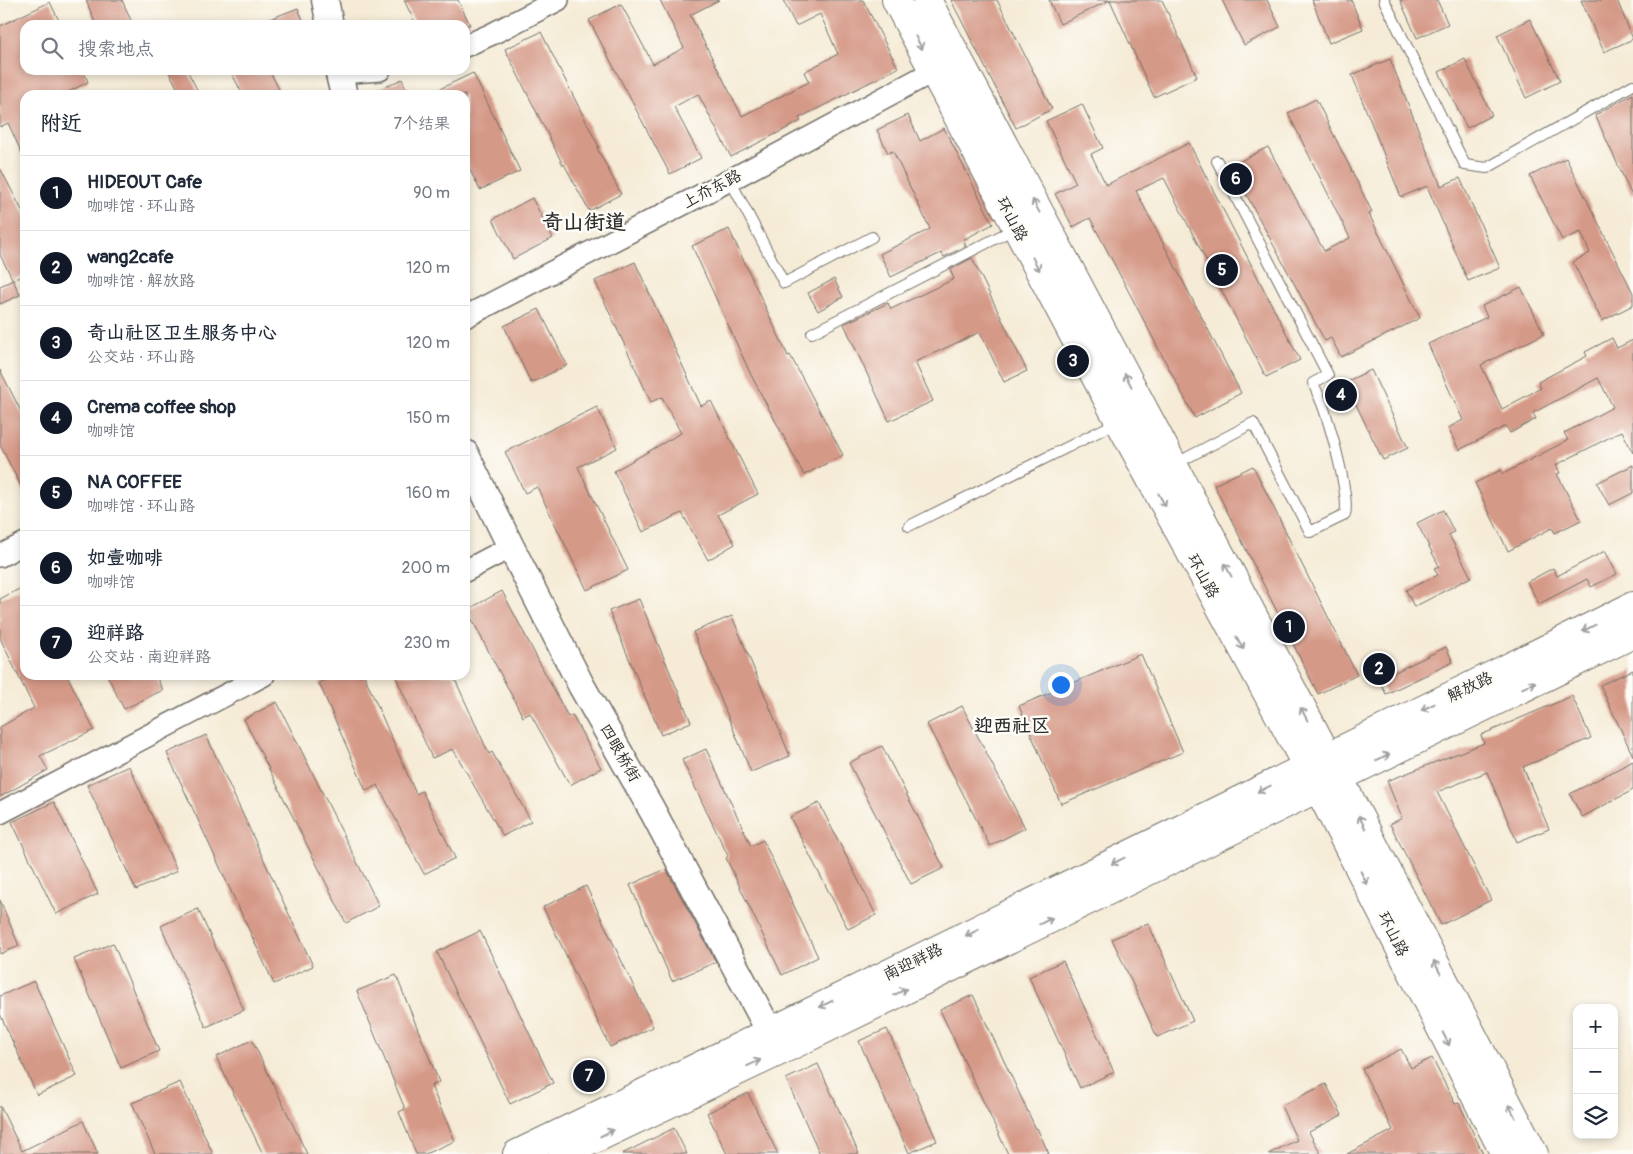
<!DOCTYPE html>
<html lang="zh">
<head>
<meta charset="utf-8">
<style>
  body { margin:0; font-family:Pangolin,"LXGW WenKai TC",sans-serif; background:#f2f2f3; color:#1f2937 }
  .controls { position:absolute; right:15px; bottom:15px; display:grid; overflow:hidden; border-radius:10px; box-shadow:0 2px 8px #0003 }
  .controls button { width:45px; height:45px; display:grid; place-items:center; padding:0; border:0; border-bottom:1px solid #e0e1e3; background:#fff; color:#1f2937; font:25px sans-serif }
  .you { position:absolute; left:1060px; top:684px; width:18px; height:18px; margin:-12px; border:4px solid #fff; border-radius:50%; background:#1a73e8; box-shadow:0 0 0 8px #1a73e833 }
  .badge { display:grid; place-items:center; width:32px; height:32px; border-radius:50%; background:#111827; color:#fff; font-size:16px; font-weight:700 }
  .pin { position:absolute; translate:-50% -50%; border:2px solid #fff; box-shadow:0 1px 5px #0006 }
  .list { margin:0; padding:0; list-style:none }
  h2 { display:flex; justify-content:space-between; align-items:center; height:65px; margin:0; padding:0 20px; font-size:21px }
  h2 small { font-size:16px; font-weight:400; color:#747a83 }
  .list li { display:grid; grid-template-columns:32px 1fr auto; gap:15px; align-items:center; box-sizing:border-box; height:75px; padding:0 20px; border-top:1px solid #e0e1e3 }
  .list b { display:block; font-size:19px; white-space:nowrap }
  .list p { margin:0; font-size:16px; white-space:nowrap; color:#747a83 }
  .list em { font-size:16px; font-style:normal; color:#747a83 }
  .icon { flex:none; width:28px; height:28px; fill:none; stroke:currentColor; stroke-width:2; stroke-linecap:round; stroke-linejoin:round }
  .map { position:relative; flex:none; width:1633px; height:1154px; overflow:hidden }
  .search { position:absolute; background:#fff; box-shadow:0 2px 8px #0003; left:20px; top:20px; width:450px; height:55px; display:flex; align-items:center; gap:12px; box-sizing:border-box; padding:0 18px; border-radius:15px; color:#747a83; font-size:19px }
  .panel { position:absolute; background:#fff; box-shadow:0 2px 8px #0003; left:20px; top:90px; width:450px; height:590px; border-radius:15px }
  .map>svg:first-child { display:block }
</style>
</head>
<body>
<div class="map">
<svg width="1633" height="1154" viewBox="0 0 1633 1154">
  <rect width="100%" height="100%" fill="#fdfcf7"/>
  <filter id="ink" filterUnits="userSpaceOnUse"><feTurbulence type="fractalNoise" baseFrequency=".02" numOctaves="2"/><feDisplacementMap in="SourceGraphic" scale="10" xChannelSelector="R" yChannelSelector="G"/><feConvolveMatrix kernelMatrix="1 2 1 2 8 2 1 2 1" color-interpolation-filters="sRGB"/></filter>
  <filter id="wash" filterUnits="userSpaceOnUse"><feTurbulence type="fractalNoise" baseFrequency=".0096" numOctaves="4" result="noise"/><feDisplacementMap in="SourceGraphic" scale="20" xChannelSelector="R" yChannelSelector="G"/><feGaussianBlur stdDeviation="1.12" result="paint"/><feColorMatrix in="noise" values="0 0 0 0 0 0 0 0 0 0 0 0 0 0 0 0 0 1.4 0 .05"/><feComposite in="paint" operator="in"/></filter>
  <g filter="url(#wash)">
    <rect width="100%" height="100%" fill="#f5ebd6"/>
    <g id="blocks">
      <path fill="#d59987" d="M 86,0 L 122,0 L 133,25 L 96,25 Z
        M 404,0 L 458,0 L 470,25 L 416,25 Z
        M 660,0 L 719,0 L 690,15 L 742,116 L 809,82 L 804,72 L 838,54 L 820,14 L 796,26 L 783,0 L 863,0 L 898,68 L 799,118 L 801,121 L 731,157 L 698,94 L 674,107 L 701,158 L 670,174 L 589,20 L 621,4 L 653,64 L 684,48 Z
        M 951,0 L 997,0 L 1052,109 L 1016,128 Z
        M 1049,0 L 1162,0 L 1197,77 L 1154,97 L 1110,0 L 1060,24 Z
        M 1222,0 L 1267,0 L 1280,27 L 1244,45 Z
        M 1312,0 L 1351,0 L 1363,29 L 1329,43 Z
        M 1400,0 L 1437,0 L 1448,24 L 1417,38 Z
        M 1581,0 L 1617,0 L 1633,39 L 1604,52 Z
        M 50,2 L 61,25 L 25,25 L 25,70 L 83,70 L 88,82 L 62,95 L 25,95 L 25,160 L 8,123 L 0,127 L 0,26 Z
        M 298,8 L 305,25 L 257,25 L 257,24 Z
        M 1530,19 L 1560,81 L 1526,98 L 1497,35 Z
        M 541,32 L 599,147 L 597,148 L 621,194 L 589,211 L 564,164 L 563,165 L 505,49 Z
        M 1390,59 L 1441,186 L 1460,178 L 1500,268 L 1468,281 L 1427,186 L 1401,197 L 1352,75 Z
        M 1465,59 L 1492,115 L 1467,128 L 1439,72 Z
        M 168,70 L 187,70 L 200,95 L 181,95 Z
        M 230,70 L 269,70 L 279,89 L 268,95 L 243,95 Z
        M 473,73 L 520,171 L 480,190 L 465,160 L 465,95 L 427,95 Z
        M 402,79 L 409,95 L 367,95 Z
        M 1633,94 L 1633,198 L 1595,115 Z
        M 1316,99 L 1372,212 L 1369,214 L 1420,318 L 1341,357 L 1331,338 L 1325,341 L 1231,166 L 1268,147 L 1324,251 L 1350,238 L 1288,113 Z
        M 1082,104 L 1103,148 L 1091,154 L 1106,185 L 1189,143 L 1300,360 L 1266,377 L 1164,178 L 1136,191 L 1241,393 L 1195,418 L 1090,218 L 1073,227 L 1055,194 L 1076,183 L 1046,121 Z
        M 908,115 L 920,141 L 944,128 L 993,224 L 963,240 L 966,246 L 944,257 L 941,253 L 891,277 L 880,254 L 930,229 L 893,151 L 888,153 L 877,130 Z
        M 1566,158 L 1633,293 L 1633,305 L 1602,321 L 1573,262 L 1590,253 L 1581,232 L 1562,240 L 1530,176 Z
        M 0,168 L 25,216 L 25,274 L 13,280 L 0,255 Z
        M 532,198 L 553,238 L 513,259 L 493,219 Z
        M 729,229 L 788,356 L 790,355 L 843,455 L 804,475 L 751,375 L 692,246 Z
        M 972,258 L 1027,371 L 1004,382 L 980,332 L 915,362 L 933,401 L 889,421 L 844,324 L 888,303 L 891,309 L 954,279 L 950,270 Z
        M 635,262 L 701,406 L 711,401 L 758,494 L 718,515 L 735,544 L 708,560 L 682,513 L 643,532 L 614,471 L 681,433 L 662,397 L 651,402 L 595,281 Z
        M 834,279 L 843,297 L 818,311 L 808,293 Z
        M 13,280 L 20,295 L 0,304 L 0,286 Z
        M 1521,287 L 1544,334 L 1481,365 L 1502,409 L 1541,388 L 1538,382 L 1587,356 L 1585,352 L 1612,338 L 1617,348 L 1633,340 L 1633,453 L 1622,431 L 1556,465 L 1560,473 L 1557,474 L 1581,520 L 1555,533 L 1552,528 L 1508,551 L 1475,483 L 1501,470 L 1503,474 L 1568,440 L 1564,433 L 1613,407 L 1598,378 L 1533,413 L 1536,419 L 1510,433 L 1506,426 L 1459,450 L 1448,428 L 1463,420 L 1428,344 L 1487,317 L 1482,306 Z
        M 539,309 L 567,365 L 531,383 L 504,326 Z
        M 0,370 L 25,419 L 25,494 L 0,445 Z
        M 1371,370 L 1408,448 L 1383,460 L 1345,382 Z
        M 597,407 L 617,448 L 578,467 L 628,570 L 587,590 L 537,487 L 525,493 L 505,452 Z
        M 1633,465 L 1633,493 L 1609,505 L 1597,483 Z
        M 1253,466 L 1357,675 L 1318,694 L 1214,485 Z
        M 1443,510 L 1454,532 L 1449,535 L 1471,577 L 1414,607 L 1406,590 L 1438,575 L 1434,568 L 1439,566 L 1417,523 Z
        M 1605,551 L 1617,574 L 1591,587 L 1587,579 L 1539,604 L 1527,582 L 1553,568 L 1557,576 Z
        M 25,586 L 25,675 L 67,675 L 94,730 L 40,756 L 48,770 L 0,797 L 0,727 L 34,708 L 0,638 L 0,599 Z
        M 502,591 L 568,717 L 572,715 L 601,768 L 570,785 L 530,713 L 523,717 L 467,610 Z
        M 639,599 L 691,722 L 661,735 L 609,611 Z
        M 732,616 L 790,756 L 751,772 L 693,632 Z
        M 1446,647 L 1453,662 L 1386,694 L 1379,680 Z
        M 1141,654 L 1183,752 L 1061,804 L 1019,706 Z
        M 1633,670 L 1633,756 L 1600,685 Z
        M 107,675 L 155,675 L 163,690 L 124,709 Z
        M 338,675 L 364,675 L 416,794 L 422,791 L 455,858 L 424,874 L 378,785 L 366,791 L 319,683 Z
        M 395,675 L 453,675 L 489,754 L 492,752 L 531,821 L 503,836 L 453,749 L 432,758 Z
        M 1572,696 L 1591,738 L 1523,767 L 1549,829 L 1517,842 L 1487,772 L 1437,792 L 1491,900 L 1441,925 L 1390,824 L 1402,818 L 1387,781 L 1484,743 L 1481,735 Z
        M 277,702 L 379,906 L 346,923 L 244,719 Z
        M 962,706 L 1025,828 L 990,846 L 927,724 Z
        M 206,735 L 313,966 L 274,984 L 167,753 Z
        M 882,746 L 944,868 L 911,884 L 849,763 Z
        M 706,749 L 751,846 L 763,840 L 818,957 L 782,975 L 726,858 L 728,856 L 682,760 Z
        M 1633,761 L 1633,790 L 1582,817 L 1570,794 Z
        M 129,766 L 177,871 L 136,890 L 87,785 Z
        M 54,802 L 98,894 L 56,914 L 12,822 Z
        M 819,803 L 876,915 L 848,929 L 790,817 Z
        M 666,869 L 716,962 L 672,981 L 630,885 Z
        M 586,886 L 653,1027 L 610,1047 L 543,907 Z
        M 0,900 L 19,946 L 0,954 Z
        M 198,909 L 244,1010 L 206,1027 L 161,926 Z
        M 1148,923 L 1193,1021 L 1157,1037 L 1112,939 Z
        M 480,931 L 553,1083 L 510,1104 L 437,952 Z
        M 113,943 L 159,1051 L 121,1068 L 74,959 Z
        M 1063,961 L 1114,1072 L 1080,1088 L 1029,977 Z
        M 396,975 L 439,1082 L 431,1086 L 455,1141 L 425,1154 L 416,1154 L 399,1112 L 405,1109 L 357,991 Z
        M 34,981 L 77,1076 L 37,1095 L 0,1014 L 0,996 Z
        M 973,995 L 1036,1129 L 1037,1128 L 1049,1154 L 1008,1154 L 995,1126 L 940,1010 Z
        M 887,1029 L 937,1141 L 909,1153 L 859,1041 Z
        M 252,1040 L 307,1154 L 263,1154 L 216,1057 Z
        M 1401,1049 L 1411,1068 L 1432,1058 L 1455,1104 L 1459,1103 L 1483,1154 L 1347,1154 L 1393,1130 L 1362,1069 Z
        M 818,1064 L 859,1154 L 820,1154 L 786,1079 Z
        M 180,1082 L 213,1154 L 155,1154 L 132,1103 Z
        M 1326,1084 L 1342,1115 L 1309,1132 L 1321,1154 L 1268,1154 L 1297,1140 L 1281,1106 Z
        M 748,1093 L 778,1154 L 727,1154 L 707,1113 Z
        M 0,1106 L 22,1151 L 83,1121 L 98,1154 L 0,1154 Z
        M 674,1128 L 687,1154 L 622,1154 Z"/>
    </g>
  </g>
  <g filter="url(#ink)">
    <use href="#blocks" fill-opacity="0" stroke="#726e67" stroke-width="1"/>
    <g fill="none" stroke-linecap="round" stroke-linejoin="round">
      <defs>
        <path id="service" d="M 1384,0 L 1465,165 L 1487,168 L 1633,85
          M 730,180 L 784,283 L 872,237
          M 812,333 L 1016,228
          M 1175,464 L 1253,423 L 1310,532 L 1345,515 C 1350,497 1332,433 1325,412 C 1322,402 1317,392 1313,383 L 1328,375 L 1217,161
          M 909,526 L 1118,422"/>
        <path id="minor" d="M 465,46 L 492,34 L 558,0
          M 339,73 L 380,70
          M 465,317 L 730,180 L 947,64
          M 0,556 L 25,543
          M 465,571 L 511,547
          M 0,813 L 264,675"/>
        <path id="tertiary" d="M 325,0 L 330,25
          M 338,70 L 344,95
          M 465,453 L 511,547 L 581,685 L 652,810 L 780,1051"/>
        <path id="secondary" d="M 896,0 L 1119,421 L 1308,768 L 1505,1154
          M 927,0 L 1339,778 L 1534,1154
          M 517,1154 L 770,1032 L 1633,606
          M 563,1154 L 780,1051 L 1633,634"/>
      </defs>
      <use href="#service" stroke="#726e67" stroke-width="12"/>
      <use href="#minor" stroke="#726e67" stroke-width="24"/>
      <use href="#tertiary" stroke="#726e67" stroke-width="29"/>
      <use href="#secondary" stroke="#726e67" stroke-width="30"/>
      <use href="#service" stroke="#fff" stroke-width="10"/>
      <use href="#minor" stroke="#fff" stroke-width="21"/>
      <use href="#tertiary" stroke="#fff" stroke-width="26"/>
      <use href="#secondary" stroke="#fff" stroke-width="28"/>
    </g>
    <defs><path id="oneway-shaft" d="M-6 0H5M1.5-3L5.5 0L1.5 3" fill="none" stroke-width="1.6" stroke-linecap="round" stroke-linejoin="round" transform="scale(1.25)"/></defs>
    <g stroke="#a0a0a0">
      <use href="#oneway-shaft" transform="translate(919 43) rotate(62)"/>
      <use href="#oneway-shaft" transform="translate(1036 206) rotate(-118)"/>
      <use href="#oneway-shaft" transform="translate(1036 264) rotate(62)"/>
      <use href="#oneway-shaft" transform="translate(1128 380) rotate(-118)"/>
      <use href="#oneway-shaft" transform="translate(1162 500) rotate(61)"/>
      <use href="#oneway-shaft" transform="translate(1228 570) rotate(-118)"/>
      <use href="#oneway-shaft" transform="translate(1589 628) rotate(154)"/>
      <use href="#oneway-shaft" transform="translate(1240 643) rotate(61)"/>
      <use href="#oneway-shaft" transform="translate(1529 685) rotate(-26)"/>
      <use href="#oneway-shaft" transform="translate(1428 707) rotate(154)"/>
      <use href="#oneway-shaft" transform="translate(1304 714) rotate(-118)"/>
      <use href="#oneway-shaft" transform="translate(1383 757) rotate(-26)"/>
      <use href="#oneway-shaft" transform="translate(1264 789) rotate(154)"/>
      <use href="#oneway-shaft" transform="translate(1362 822) rotate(-117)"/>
      <use href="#oneway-shaft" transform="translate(1118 861) rotate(154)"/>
      <use href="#oneway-shaft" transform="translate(1364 878) rotate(63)"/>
      <use href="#oneway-shaft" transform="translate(1046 921) rotate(-26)"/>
      <use href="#oneway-shaft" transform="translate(972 933) rotate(154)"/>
      <use href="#oneway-shaft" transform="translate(1437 967) rotate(-117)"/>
      <use href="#oneway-shaft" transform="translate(900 992) rotate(-26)"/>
      <use href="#oneway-shaft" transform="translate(826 1004) rotate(154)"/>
      <use href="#oneway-shaft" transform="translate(1446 1039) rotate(63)"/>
      <use href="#oneway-shaft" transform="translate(754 1063) rotate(-25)"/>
      <use href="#oneway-shaft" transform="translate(1512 1111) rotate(-117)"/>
      <use href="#oneway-shaft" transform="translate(607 1133) rotate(-26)"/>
    </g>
  </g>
  <g text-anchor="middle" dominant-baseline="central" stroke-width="5" stroke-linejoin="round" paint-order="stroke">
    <g font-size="16" fill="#2b2b2b" stroke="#fdfcf7">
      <text transform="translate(712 189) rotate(-28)">上夼东路</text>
      <text transform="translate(1012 219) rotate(62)">环山路</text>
      <text transform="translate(1203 576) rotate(61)">环山路</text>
      <text transform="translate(1470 687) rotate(-26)">解放路</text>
      <text transform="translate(620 753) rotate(60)">四眼桥街</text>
      <text transform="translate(1393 934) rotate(63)">环山路</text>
      <text transform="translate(913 962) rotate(-26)">南迎祥路</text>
    </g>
    <g font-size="19" font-weight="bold" fill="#2b2b2b" stroke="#fdfcf7">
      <text x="1012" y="726">迎西社区</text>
    </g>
    <g font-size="21" font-weight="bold" fill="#2b2b2b" stroke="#fdfcf7">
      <text x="584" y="222">奇山街道</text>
    </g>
  </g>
</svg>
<div class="controls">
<button>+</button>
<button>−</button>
<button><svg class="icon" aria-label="layers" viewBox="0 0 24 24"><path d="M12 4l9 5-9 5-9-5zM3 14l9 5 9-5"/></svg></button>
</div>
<div class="you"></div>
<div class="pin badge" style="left:1289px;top:627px">1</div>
<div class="pin badge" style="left:1379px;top:669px">2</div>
<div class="pin badge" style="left:1073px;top:361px">3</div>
<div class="pin badge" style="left:1341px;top:395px">4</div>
<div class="pin badge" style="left:1222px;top:270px">5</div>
<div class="pin badge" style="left:1236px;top:179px">6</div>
<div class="pin badge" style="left:589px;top:1076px">7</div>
<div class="search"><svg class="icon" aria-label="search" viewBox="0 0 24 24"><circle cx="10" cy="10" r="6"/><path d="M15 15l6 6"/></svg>搜索地点</div>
<section class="panel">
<h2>附近<small>7个结果</small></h2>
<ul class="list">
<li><span class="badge">1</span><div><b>HIDEOUT Cafe</b><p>咖啡馆 · 环山路</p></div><em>90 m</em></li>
<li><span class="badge">2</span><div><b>wang2cafe</b><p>咖啡馆 · 解放路</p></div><em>120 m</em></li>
<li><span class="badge">3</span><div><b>奇山社区卫生服务中心</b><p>公交站 · 环山路</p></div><em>120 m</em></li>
<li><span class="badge">4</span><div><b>Crema coffee shop</b><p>咖啡馆</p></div><em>150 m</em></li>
<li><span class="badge">5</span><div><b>NA COFFEE</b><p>咖啡馆 · 环山路</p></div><em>160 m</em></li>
<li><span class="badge">6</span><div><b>如壹咖啡</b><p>咖啡馆</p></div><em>200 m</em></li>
<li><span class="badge">7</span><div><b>迎祥路</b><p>公交站 · 南迎祥路</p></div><em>230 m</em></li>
</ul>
</section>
</div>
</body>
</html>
